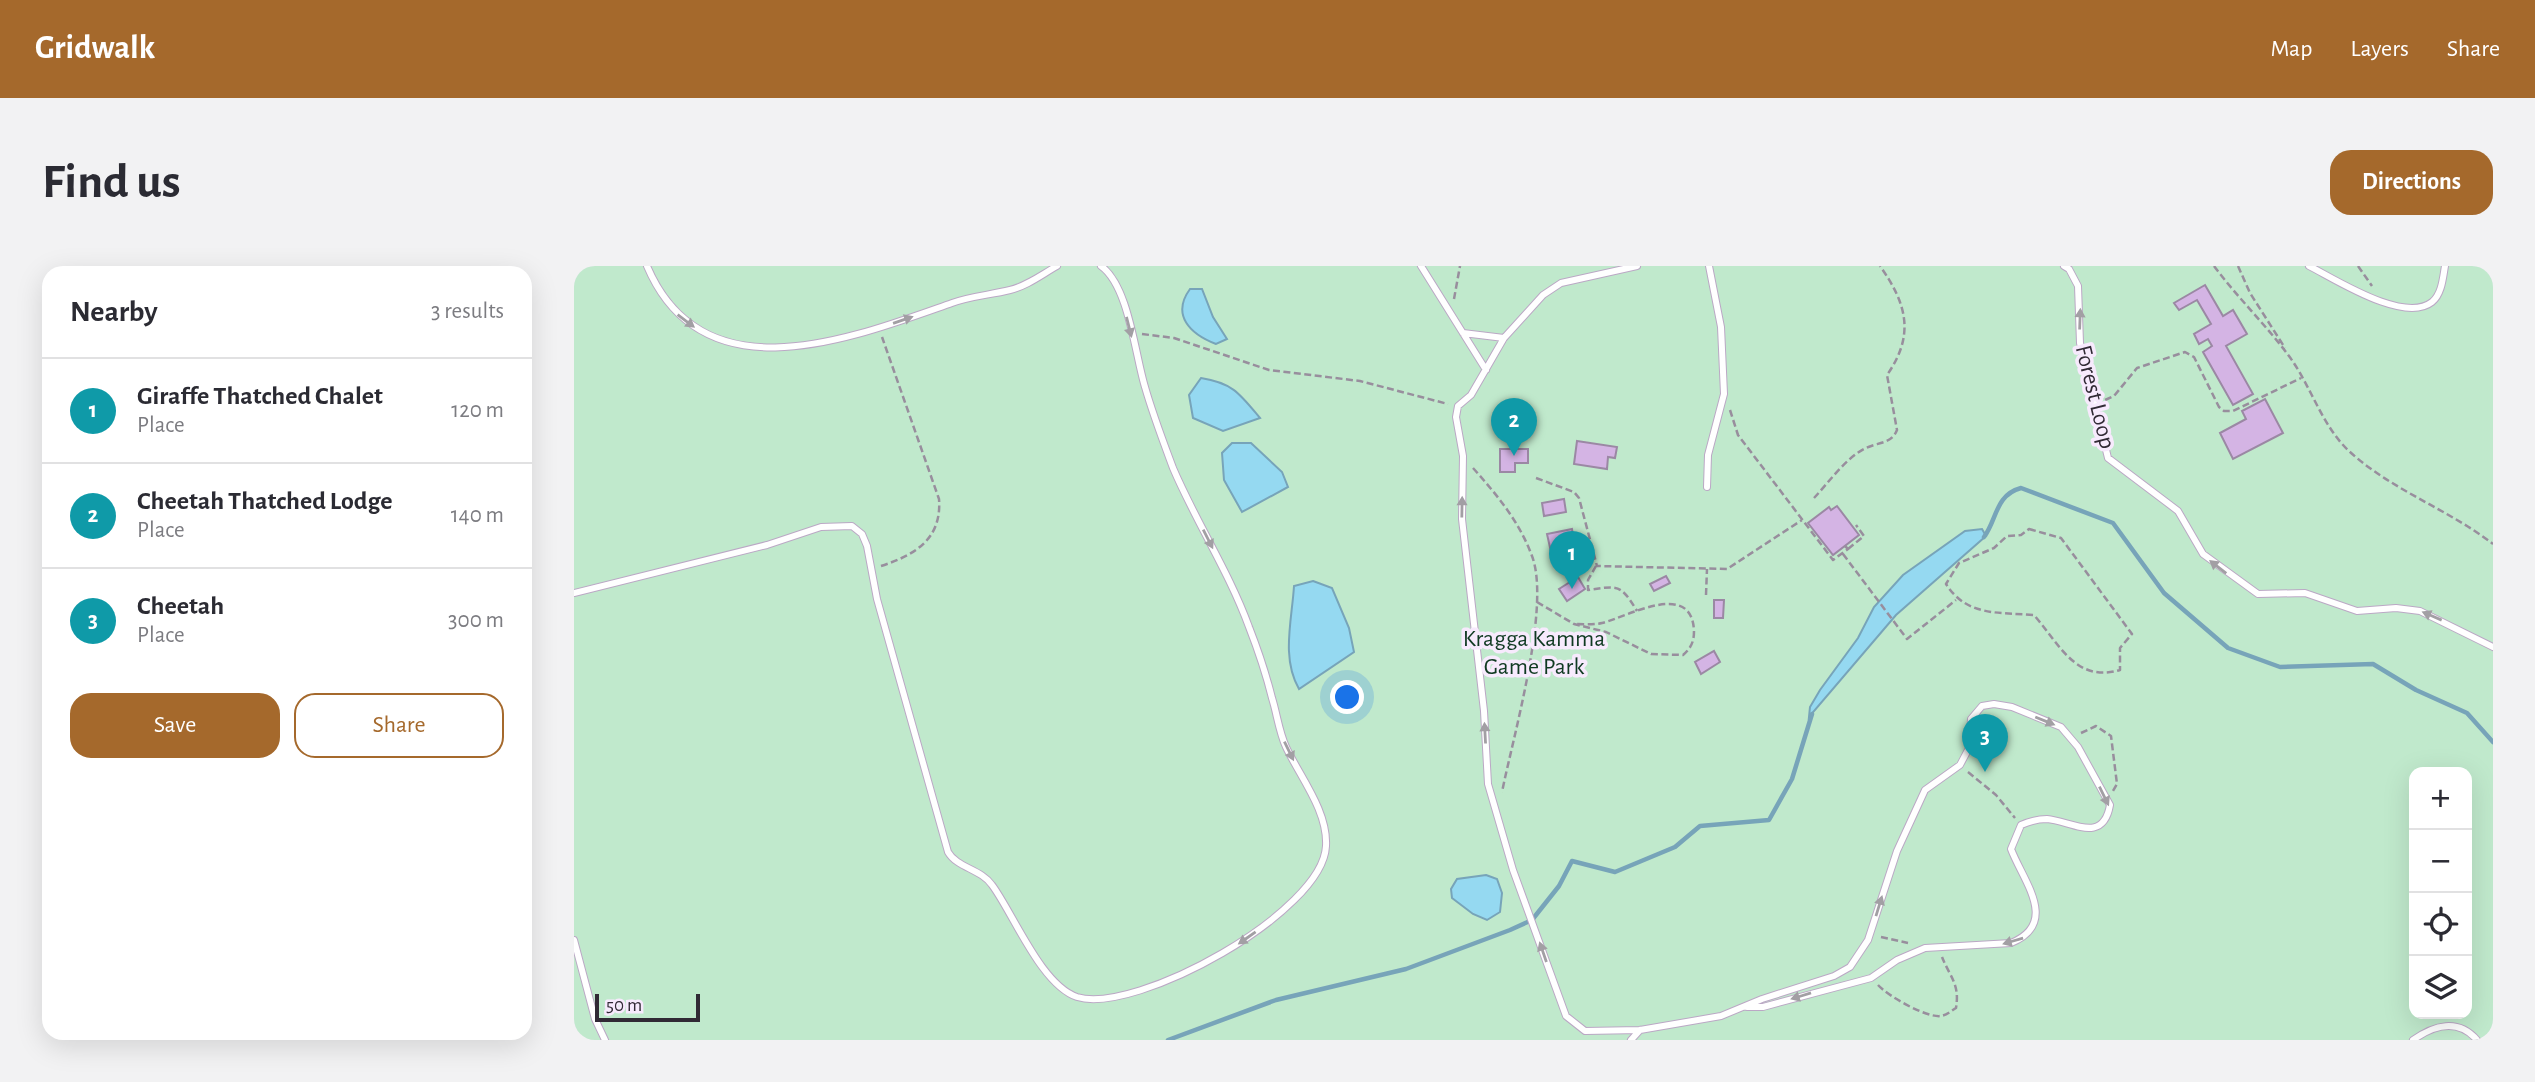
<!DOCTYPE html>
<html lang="en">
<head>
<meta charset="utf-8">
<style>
  body { margin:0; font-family:"Alegreya Sans",sans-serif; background:#f2f2f3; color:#2b2b33 }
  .controls { position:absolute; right:21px; bottom:21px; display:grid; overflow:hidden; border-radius:14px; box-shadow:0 7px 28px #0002 }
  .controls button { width:63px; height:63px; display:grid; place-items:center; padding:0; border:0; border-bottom:2px solid #e1e1e2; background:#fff; color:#2b2b33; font:35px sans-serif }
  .scale { position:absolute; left:21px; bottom:18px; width:105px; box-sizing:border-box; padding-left:7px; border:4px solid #312a35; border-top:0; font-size:19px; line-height:24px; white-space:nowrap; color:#312a35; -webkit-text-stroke:5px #f7eafd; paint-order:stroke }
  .you { position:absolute; left:774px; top:432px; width:24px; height:24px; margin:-18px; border:5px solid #fff; border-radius:50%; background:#1a73e8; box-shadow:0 0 0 10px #1a73e833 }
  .badge { display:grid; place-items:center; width:46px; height:46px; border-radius:50%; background:#a5692c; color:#fff; font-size:23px; font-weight:700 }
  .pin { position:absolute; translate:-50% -58px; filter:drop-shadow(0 2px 4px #0008) }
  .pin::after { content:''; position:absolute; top:37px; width:24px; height:21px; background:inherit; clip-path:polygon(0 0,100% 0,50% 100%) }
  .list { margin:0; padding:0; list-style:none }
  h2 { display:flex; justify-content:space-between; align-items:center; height:91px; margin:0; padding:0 28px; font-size:30px }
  h2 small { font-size:23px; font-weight:400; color:#7c7c81 }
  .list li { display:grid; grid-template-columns:46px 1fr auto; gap:21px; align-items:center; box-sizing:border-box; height:105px; padding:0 28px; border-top:2px solid #e1e1e2 }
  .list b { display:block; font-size:26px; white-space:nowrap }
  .list p { margin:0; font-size:23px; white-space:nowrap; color:#7c7c81 }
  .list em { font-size:23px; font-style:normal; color:#7c7c81 }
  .actions { display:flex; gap:14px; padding:21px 28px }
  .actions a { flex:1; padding:16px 0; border:2px solid #a5692c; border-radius:21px; text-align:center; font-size:24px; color:#a5692c }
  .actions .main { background:#a5692c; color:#fff }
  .icon { flex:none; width:38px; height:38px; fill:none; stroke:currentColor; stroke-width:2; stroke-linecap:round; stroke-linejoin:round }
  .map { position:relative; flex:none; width:1919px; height:774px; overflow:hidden; border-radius:21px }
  header { display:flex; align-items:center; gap:42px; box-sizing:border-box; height:98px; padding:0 35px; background:#a5692c; color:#fff }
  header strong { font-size:33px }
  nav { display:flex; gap:38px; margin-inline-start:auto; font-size:24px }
  .intro { display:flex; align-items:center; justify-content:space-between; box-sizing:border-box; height:168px; padding:0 42px }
  h1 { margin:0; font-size:49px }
  .button { padding:18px 32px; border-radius:21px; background:#a5692c; color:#fff; font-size:24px; font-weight:700 }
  main { display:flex; gap:42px; padding:0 42px }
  aside { flex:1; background:#fff; border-radius:21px; box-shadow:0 7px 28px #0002 }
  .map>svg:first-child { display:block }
</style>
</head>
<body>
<header>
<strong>Gridwalk</strong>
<nav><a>Map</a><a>Layers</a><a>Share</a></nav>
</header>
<div class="intro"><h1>Find us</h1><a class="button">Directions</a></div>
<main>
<aside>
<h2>Nearby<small>3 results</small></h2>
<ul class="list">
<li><span class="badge" style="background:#0f9aa8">1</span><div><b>Giraffe Thatched Chalet</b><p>Place</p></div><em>120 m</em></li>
<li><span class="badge" style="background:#0f9aa8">2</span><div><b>Cheetah Thatched Lodge</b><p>Place</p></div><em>140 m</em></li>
<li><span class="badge" style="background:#0f9aa8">3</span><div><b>Cheetah</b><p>Place</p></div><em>300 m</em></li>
</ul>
<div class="actions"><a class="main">Save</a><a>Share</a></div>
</aside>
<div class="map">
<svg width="1919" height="774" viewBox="0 0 1919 774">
  <rect width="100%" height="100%" fill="#f7eafd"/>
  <path fill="#c0e9cc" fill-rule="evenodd" d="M 0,0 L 1919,0 L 1919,774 L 0,774 ZM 1840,506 L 1893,506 L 1893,748 L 1840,748 Z"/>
  <path fill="#95d9f1" stroke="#77a4b9" stroke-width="2" d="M 616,23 L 628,23 L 639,51 L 653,73 L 642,78 C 616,68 597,49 616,23 Z
    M 627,112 C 659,117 666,128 686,152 L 649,165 L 619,152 L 615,129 Z
    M 658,177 L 677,177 L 708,206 L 714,221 L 668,246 L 650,214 L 648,187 Z
    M 1408,263 L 1412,270 L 1322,349 L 1235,451 L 1236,441 L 1246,424 L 1284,372 L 1300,341 L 1329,309 L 1391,265 Z
    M 739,315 L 758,322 L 775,362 L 780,386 L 725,423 C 707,392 718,354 720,320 Z
    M 912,609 L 923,613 L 928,627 L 926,646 L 913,654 L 899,648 L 878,632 L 877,623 L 883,613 Z"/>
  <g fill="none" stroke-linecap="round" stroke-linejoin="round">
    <path stroke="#77a4b9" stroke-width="4.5" d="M 1410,271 C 1423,254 1421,229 1447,222 L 1539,257 L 1590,327 L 1654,382 L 1706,401 L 1799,398 L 1842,424 L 1893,447 L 1919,476
      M 594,774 L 702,734 L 832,703 L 936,664 L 958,654 L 985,620 L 998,595 L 1041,606 L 1101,581 L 1126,560 L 1195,554 L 1218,513 L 1238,448"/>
  </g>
  <path fill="#d4b4e4" stroke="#9b88a4" stroke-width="2" d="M 1631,19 L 1649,50 L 1659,44 L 1673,68 L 1652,80 L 1679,128 L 1659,139 L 1629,86 L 1638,80 L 1634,73 L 1625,78 L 1620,68 L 1637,58 L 1623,34 L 1605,44 L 1600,37 Z
    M 1691,133 L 1709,167 L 1659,193 L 1646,167 L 1672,153 L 1668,145 Z
    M 1003,175 L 1043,181 L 1041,192 L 1034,191 L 1033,203 L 1000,198 Z
    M 926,183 L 954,183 L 954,197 L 941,197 L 941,206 L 926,206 Z
    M 990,233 L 992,246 L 970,250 L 968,237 Z
    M 1263,240 L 1285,269 L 1259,289 L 1234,257 L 1255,241 L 1257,244 Z
    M 998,263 L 999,270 L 1003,270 L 1001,282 L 991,283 L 993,291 L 982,293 L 981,285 L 977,286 L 973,268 Z
    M 1092,310 L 1096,317 L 1080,325 L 1076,318 Z
    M 1004,311 L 1011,323 L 993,335 L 985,323 Z
    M 1140,334 L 1150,334 L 1149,352 L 1140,352 Z
    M 1140,385 L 1146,396 L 1127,408 L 1121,396 Z"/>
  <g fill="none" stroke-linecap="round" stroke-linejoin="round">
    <defs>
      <path id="service" d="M 73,0 C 129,132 278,72 378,37 C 397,30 416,29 436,24 C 453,20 467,9 483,0
        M 847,0 L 912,104
        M 1063,0 L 987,17 L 969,29 L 930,72 L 897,129 L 884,140 L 882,151 L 889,190 L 888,253 L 910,445 L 914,518 L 939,604 L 992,750 L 1011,765 L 1066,764 L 1147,750 L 1188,733 L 1260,710 L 1276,701 L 1294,674 L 1323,585 L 1351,524 L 1386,499 L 1395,482 L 1397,453 L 1408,440 L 1420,438 L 1438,441 L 1487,461 L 1504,481 L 1536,539 C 1529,579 1497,555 1473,553 C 1464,553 1456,555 1447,559 L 1437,583 C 1449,615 1486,657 1437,677 L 1351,682 L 1323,694 L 1297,712 L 1189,741 L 1173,741
        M 1490,0 L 1495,3 L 1504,20 L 1506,77 L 1534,192 L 1604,245 L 1629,288 L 1684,328 L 1731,327 L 1783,345 L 1822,342 L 1846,345 L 1919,381
        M 1735,0 C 1761,13 1830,58 1858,36 C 1868,28 1869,11 1871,0
        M 889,67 L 930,72
        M 1133,221 L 1134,189 L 1150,128 L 1147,61 L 1135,0
        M 0,327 L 193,279 L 247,261 L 278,260 L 288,268 L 293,280 L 303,333 L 374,586 C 383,602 407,603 418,619 C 439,647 467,719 503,731 C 562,749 749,646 752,580 C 754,545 726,511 712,481 C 705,466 703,448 698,432 C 692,408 684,384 675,361 C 655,306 622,256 599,202 C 589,175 579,149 571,121 C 561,89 555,20 527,0
        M 0,674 L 21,753 L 31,774
        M 1057,774 L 1066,764
        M 1839,774 C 1860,759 1884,752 1903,774"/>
    </defs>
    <use href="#service" stroke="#bba8c5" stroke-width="8"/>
    <path stroke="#988e9d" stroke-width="2.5" stroke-dasharray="7 3.5" stroke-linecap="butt" d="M 1640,0 C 1663,31 1692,59 1715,90 C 1737,120 1748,160 1775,185 C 1817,224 1874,243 1919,278
      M 1664,0 L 1676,27 L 1711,82
      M 1784,0 L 1798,20
      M 880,33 L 886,0
      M 568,68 L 600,72 L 695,104 L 786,115 L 874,138
      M 1531,134 L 1540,130 L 1563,102 L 1611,86 L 1620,91 L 1645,141 L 1650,145 L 1659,145 L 1727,112
      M 1156,144 L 1164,169 L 1259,294 L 1274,283 L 1271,280
      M 899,202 C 923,229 945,255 958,290 C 977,340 939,471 928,526
      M 962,212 L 1000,226 L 1005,232 L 1023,300 L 1153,303 L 1228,254
      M 1240,232 C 1255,216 1271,193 1290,183 C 1302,176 1317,179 1323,164 L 1313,109 C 1341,69 1333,38 1306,0
      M 1455,263 L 1487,272 L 1558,368 L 1546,382 L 1546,404 C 1502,417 1486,379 1460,349 C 1425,346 1393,351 1372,318 L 1385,297 L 1420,282 L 1433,270 L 1447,269 Z
      M 1274,283 L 1290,270 L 1282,259
      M 1269,288 L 1333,373 L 1382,334
      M 307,300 C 341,289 368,273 365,233 L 308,71
      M 1022,300 L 1014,314 L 1014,324 C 1044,320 1046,317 1063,345
      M 1132,329 L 1133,303
      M 963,336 L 1000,358 L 1032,366 L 1077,388 L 1109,389 C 1117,382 1120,376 1120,365 C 1118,313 1053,351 1028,357 C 1019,359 1009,358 1000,358
      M 1507,467 L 1522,460 L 1537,470 L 1543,518 L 1539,525
      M 1394,506 L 1422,529 L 1441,552
      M 1307,671 L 1334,677
      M 1304,719 C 1314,730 1352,752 1367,750 C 1373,749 1377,745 1382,742 C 1386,718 1376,711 1368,691"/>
    <use href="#service" stroke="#fff" stroke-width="6"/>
  </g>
  <defs><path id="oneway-solid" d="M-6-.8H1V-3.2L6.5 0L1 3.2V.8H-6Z" transform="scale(1.75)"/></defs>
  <g fill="#a29fa4">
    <use href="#oneway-solid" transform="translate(1506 53) rotate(-88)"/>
    <use href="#oneway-solid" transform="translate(329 54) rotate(-19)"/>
    <use href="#oneway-solid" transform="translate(112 55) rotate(37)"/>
    <use href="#oneway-solid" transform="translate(555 61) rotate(76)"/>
    <use href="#oneway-solid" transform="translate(888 241) rotate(-89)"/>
    <use href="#oneway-solid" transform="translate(634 273) rotate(63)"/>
    <use href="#oneway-solid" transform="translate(1644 301) rotate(-142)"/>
    <use href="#oneway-solid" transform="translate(1858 350) rotate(-157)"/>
    <use href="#oneway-solid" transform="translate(1471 455) rotate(22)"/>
    <use href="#oneway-solid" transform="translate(911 467) rotate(-93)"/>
    <use href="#oneway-solid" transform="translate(715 485) rotate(64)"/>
    <use href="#oneway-solid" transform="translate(1530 530) rotate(64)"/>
    <use href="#oneway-solid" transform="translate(1305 640) rotate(-73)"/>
    <use href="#oneway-solid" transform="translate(673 672) rotate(145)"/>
    <use href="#oneway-solid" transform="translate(1439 675) rotate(164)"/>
    <use href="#oneway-solid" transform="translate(969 686) rotate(-109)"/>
    <use href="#oneway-solid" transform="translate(1227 730) rotate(163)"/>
  </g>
  <g text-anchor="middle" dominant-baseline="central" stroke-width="7" stroke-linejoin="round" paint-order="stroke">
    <g font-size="24" fill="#312a35" stroke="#f7eafd">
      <text transform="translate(1521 131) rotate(76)">Forest Loop</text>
    </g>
    <g font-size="24" fill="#103a22" stroke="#f7eafd">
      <text x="960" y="373">Kragga Kamma<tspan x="960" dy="28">Game Park</tspan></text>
    </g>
  </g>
</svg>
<div class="controls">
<button>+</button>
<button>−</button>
<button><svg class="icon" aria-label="locate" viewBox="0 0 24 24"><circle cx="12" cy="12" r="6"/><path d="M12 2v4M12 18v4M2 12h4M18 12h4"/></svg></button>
<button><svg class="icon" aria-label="layers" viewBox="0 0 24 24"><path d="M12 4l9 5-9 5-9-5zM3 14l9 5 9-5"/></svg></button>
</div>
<div class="scale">50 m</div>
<div class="you"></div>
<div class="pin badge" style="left:998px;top:323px;background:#0f9aa8">1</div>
<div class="pin badge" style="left:940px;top:190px;background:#0f9aa8">2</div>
<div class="pin badge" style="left:1411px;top:506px;background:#0f9aa8">3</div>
</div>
</main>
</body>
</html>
